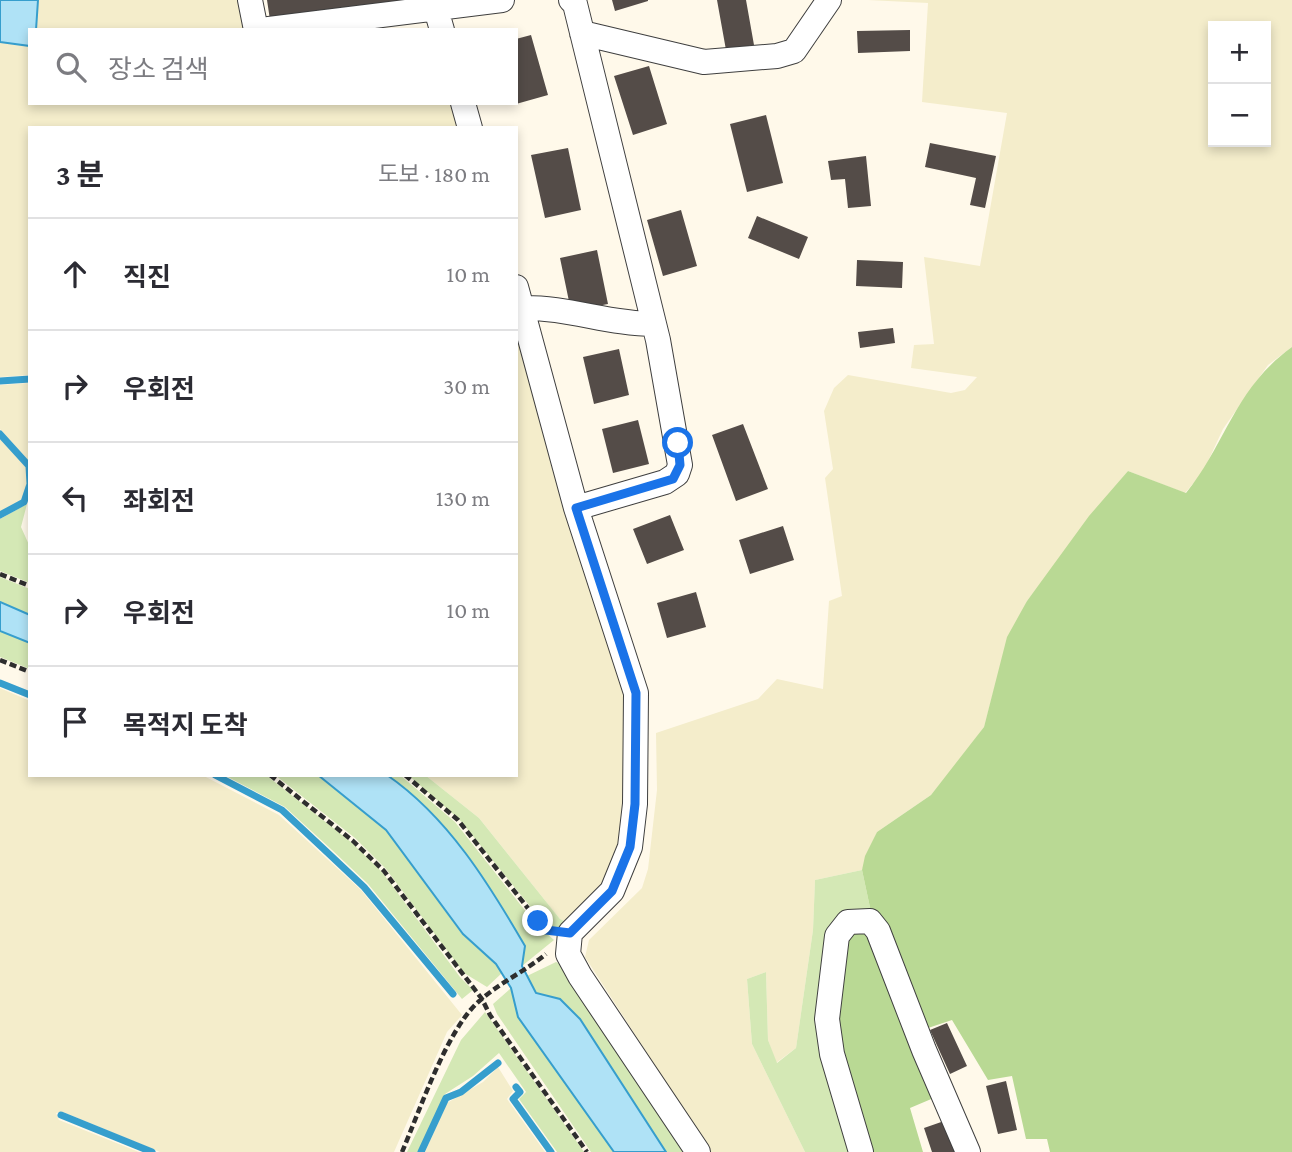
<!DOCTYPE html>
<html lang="ko">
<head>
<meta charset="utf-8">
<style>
  body { margin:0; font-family:"Crimson Pro","Noto Sans KR",serif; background:#f7f7f7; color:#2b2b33 }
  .controls { position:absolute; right:21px; top:21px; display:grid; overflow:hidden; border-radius:0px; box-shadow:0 4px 10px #0003 }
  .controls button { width:63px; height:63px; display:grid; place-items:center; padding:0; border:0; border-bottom:2px solid #e1e1e2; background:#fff; color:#2b2b33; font:35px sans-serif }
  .stop { position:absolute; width:21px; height:21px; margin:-16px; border:5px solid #1a73e8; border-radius:50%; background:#fff }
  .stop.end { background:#1a73e8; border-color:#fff; box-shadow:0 2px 7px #0008 }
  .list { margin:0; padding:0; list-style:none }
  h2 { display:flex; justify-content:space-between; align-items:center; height:91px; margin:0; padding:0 28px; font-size:30px }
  h2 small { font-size:23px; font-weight:400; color:#7c7c81 }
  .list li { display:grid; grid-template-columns:46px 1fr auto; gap:21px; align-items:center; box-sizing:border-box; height:112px; padding:0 28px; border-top:2px solid #e1e1e2 }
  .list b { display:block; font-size:26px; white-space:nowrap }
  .list em { font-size:23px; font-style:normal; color:#7c7c81 }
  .icon { flex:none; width:38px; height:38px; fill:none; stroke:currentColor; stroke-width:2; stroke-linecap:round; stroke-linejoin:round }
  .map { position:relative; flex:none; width:1292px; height:1152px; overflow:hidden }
  .search { position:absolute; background:#fff; box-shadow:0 4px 10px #0003; left:28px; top:28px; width:490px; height:77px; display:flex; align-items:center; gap:18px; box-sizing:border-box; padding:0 24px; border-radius:0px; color:#7c7c81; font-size:26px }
  .panel { position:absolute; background:#fff; box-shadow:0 4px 10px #0003; left:28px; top:126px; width:490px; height:651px; border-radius:0px }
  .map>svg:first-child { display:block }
</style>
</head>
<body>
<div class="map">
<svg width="1292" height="1152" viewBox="0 0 1292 1152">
  <rect width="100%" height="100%" fill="#fff9ea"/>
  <path fill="#f4edcb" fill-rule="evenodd" d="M 38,0 L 244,0 L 251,30 L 36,30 Z
    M 868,0 L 1292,0 L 1292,347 L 1268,365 L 1223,429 L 1203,472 L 1185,493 L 1128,471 L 1027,601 L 995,686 L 984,727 L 961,759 L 931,795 L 877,832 L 862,870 L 815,880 L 813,930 L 796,1048 L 776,1063 L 768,1040 L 766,972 L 747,979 L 752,1044 L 805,1152 L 711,1152 L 585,957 L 589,940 L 642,888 L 648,869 L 657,790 L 656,733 L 758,699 L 777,679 L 823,689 L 829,601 L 842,596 L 825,478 L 833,469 L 824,411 L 834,388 L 848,375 L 951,393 L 965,390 L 977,377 L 911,368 L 914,345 L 934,344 L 924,257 L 980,266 L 1007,113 L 922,102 L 928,3 ZM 1213,26 L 1266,26 L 1266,142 L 1213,142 Z
    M 0,42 L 30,46 L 30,103 L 459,103 L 467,128 L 30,128 L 30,375 L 0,377 Z
    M 516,317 L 633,693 L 622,864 L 566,922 L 560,919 L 479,818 L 425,775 L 516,775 Z
    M 30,383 L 30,462 L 0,429 L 0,385 Z
    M 0,438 L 27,468 L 27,483 L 22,501 L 0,512 Z
    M 0,688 L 30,701 L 30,775 L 202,775 L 279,815 L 361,890 L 462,1015 L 447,1032 L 394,1152 L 160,1152 L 63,1112 L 56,1113 L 59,1120 L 139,1152 L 0,1152 Z
    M 498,1067 L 513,1091 L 507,1099 L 545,1152 L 425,1152 L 447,1103 L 483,1082 Z"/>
  <path fill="#d4e8b5" d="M 27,504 L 21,527 L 30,547 L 30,583 L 0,571 L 0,519 Z
    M 0,577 L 30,589 L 30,615 L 0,602 Z
    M 0,631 L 30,643 L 30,669 L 0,657 Z
    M 224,775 L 266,775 L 351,842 L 382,872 L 460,977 L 473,990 L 462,999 L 368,884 L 332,850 L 285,807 Z
    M 275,775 L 317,775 L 386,830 L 462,934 L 496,964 L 502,973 L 487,987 L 464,973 L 386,869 L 355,838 Z
    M 387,775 L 400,775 L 455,822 L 535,923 L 554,940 L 522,966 L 432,815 Z
    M 408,775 L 425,775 L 479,818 L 560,919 L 566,922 L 568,929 L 547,927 L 459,819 Z
    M 862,870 L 871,912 L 851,910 L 858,1152 L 805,1152 L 752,1044 L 747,979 L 766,972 L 768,1040 L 777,1063 L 796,1048 L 813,930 L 815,880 Z
    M 556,962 L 565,966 L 691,1152 L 666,1152 L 580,1019 L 560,999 L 536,993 L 527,976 Z
    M 511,988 L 518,1017 L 614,1152 L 591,1152 L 497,1014 L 493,1004 Z
    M 485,1012 L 584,1152 L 557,1152 L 519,1099 L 526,1092 L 499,1053 L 473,1076 L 445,1094 L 418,1152 L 407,1152 L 461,1040 Z"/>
  <path fill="#b9d994" d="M 1292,347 L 1292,1152 L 1050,1152 L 1047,1139 L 1026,1139 L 1012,1076 L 988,1080 L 952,1020 L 928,1028 L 871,912 L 862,870 L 865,856 L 877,832 L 931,795 L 984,727 L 1007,637 L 1027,601 L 1089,516 L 1128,471 L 1186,493 C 1227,442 1234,389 1292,347 Z
    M 851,933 L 863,933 L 870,939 L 936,1097 L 910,1108 L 923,1152 L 871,1152 L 834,1031 L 843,941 Z"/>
  <path fill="#afe2f6" stroke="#369ecd" stroke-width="2" d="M 0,0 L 38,0 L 36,30 L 30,30 L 30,46 L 0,42 Z
    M 0,602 L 30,615 L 30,643 L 0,631 Z
    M 318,775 L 387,775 C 448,817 489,884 525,946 L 522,966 L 536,993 L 560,999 L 580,1019 L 666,1152 L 614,1152 L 518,1017 L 511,988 L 496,964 L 463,934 L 386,830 Z"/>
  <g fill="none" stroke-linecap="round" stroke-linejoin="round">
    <path stroke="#369ecd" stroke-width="7" d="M 0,381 L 30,379
      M 0,434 L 29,466 L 30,484 L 24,502 L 0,515
      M 0,683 L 30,695
      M 215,775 L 282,810 L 329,854 L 364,887 L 453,994
      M 516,1087 L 520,1092 L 513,1099 L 551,1152
      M 61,1115 L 152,1152
      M 421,1152 L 446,1098 L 461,1092 L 498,1063"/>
  </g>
  <path fill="#544c48" d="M 267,0 L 413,0 L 270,20 Z
    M 612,0 L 648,0 L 648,1 L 615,11 Z
    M 717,0 L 746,0 L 754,45 L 726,50 Z
    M 910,30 L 910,51 L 858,53 L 857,31 Z
    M 531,35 L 548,95 L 516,104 L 516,39 Z
    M 649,66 L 667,124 L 633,135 L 614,76 Z
    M 766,115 L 783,183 L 747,192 L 730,124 Z
    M 930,143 L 996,156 L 985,208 L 970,205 L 976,178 L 925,167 Z
    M 568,148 L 581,210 L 545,218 L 531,155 Z
    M 866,156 L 871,206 L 848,208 L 845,179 L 831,180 L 828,161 Z
    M 681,210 L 697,266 L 663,276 L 647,220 Z
    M 757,216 L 808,237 L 799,259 L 748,238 Z
    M 597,250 L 608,304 L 571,311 L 560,258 Z
    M 857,260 L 903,262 L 902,288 L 856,286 Z
    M 893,328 L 895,343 L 860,348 L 858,332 Z
    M 619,349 L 629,395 L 594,404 L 583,357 Z
    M 638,420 L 649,464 L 613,473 L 602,429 Z
    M 743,424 L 768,489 L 736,501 L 712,435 Z
    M 670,515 L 684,550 L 647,564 L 633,529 Z
    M 783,526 L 794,560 L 750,574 L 739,540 Z
    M 696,592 L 706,627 L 667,638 L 657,603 Z
    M 947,1023 L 967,1066 L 950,1074 L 930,1030 Z
    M 1006,1081 L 1017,1130 L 998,1134 L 986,1086 Z
    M 947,1120 L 959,1152 L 932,1152 L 924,1128 Z"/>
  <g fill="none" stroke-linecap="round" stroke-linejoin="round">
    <defs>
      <path id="minor" d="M 250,0 L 256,30
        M 571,0 L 575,4 L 658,340 L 680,465 L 677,474 L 665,482 L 576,508
        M 436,9 L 442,30
        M 261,30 L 502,0
        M 582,33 L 704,62 L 777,56 L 794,51 L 829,0
        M 463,103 L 470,128
        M 516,287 L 576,508 L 636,693 L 635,804 L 630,847 L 612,891 L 570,933 L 568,954 L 580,976 L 698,1152
        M 522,308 C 567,307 609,324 654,324
        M 861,1152 L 832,1054 L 827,1019 L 837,936 L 848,922 L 870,921 L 878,931 L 924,1050 L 968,1152"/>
    </defs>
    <use href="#minor" stroke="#3f3f3f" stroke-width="26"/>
    <path stroke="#2e2e2e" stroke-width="4.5" stroke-dasharray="7 3.5" stroke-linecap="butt" d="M 0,574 L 30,586
      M 0,660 L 30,672
      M 270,775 L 353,841 L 384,871 L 482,999 L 490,1015 L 587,1152
      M 405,775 L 458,820 L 538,921 L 548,930
      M 402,1152 C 420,1110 445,1035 476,1004 C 497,984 524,972 546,954"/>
    <use href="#minor" stroke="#fff" stroke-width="24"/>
  </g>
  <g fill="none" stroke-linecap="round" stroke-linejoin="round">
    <path stroke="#1a73e8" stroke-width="9" d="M 538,921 L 546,930 L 570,933 L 612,891 L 630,847 L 635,804 L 636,693 L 576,508 L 673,479 L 680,465 L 678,443"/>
  </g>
</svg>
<div class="controls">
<button>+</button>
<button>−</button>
</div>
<div class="stop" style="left:678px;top:443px"></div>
<div class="stop end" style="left:538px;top:921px"></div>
<div class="search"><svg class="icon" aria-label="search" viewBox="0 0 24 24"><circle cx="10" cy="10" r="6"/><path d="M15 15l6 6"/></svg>장소 검색</div>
<section class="panel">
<h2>3 분<small>도보 · 180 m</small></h2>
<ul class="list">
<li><svg class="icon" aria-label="ahead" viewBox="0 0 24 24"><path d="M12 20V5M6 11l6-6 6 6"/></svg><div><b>직진</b></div><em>10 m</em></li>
<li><svg class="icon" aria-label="right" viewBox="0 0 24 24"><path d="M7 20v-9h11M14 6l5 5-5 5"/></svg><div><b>우회전</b></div><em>30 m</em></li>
<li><svg class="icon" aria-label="left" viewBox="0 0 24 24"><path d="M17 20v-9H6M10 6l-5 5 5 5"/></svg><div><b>좌회전</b></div><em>130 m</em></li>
<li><svg class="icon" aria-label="right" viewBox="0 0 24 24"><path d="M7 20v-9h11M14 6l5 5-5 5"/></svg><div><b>우회전</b></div><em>10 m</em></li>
<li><svg class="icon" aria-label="arrive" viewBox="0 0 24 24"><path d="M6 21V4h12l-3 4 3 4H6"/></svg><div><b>목적지 도착</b></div></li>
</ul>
</section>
</div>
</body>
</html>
